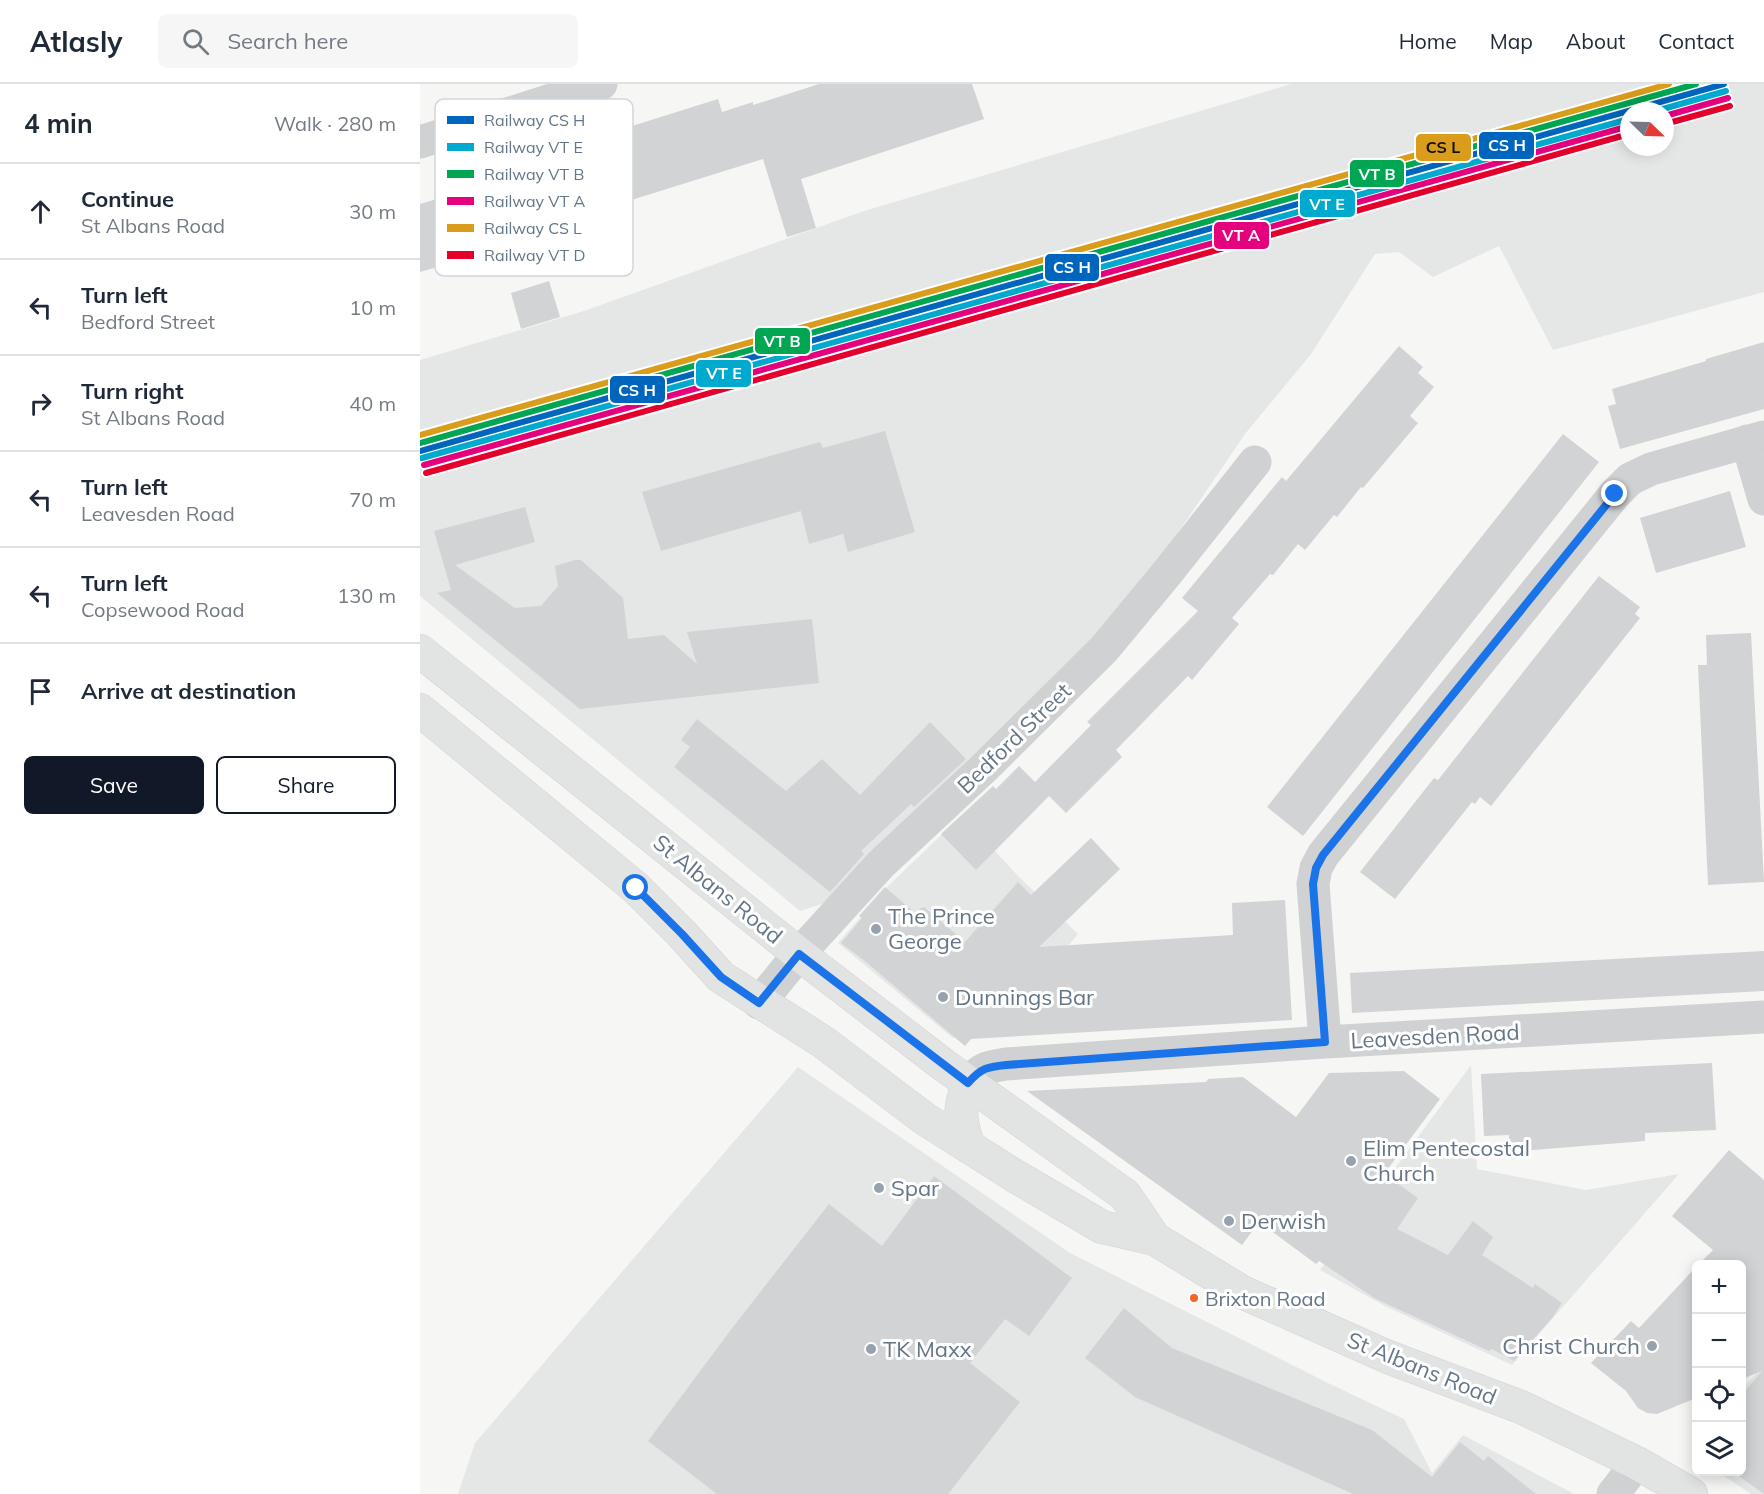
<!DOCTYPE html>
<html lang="en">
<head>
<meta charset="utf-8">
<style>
  body { margin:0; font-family:Mulish,sans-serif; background:#f6f6f7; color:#1f2937 }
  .controls { position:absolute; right:18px; bottom:18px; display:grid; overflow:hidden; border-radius:9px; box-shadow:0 3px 15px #0003 }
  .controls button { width:54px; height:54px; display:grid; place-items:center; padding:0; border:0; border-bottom:2px solid #e0e1e3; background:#fff; color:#1f2937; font:30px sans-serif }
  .compass { position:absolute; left:1200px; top:18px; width:54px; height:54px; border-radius:50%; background:#fff; box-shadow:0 3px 15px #0003; rotate:113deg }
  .stop { position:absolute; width:18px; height:18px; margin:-14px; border:4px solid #1a73e8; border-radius:50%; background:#fff }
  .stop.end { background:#1a73e8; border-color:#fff; box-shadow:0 2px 6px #0008 }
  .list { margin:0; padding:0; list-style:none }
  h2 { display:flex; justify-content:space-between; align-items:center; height:78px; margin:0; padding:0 24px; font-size:26px }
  h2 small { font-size:20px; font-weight:400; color:#747a83 }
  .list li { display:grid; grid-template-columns:39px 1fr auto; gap:18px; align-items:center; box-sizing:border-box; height:96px; padding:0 24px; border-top:2px solid #e0e1e3 }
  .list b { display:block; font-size:22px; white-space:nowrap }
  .list p { margin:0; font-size:20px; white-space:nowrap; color:#747a83 }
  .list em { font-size:20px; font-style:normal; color:#747a83 }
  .actions { display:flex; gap:12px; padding:18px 24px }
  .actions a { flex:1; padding:14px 0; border:2px solid #111827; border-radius:9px; text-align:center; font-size:21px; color:#111827 }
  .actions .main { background:#111827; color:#fff }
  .icon { flex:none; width:33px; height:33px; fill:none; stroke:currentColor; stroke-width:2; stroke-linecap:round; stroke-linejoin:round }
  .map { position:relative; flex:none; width:1344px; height:1410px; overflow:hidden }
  header { display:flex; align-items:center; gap:36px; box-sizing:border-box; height:84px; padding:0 30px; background:#fff; border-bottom:2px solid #e0e1e3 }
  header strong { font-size:28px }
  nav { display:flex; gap:33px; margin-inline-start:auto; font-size:21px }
  .search { width:420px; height:54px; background:#f6f6f7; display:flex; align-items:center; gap:15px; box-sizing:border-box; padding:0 21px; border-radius:9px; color:#747a83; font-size:22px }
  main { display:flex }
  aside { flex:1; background:#fff }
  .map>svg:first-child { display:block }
</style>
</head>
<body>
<header>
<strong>Atlasly</strong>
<div class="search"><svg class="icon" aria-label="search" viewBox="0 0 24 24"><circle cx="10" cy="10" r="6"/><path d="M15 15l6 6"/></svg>Search here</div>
<nav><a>Home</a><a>Map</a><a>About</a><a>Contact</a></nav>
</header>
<main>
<aside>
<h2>4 min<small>Walk · 280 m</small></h2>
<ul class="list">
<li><svg class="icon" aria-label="ahead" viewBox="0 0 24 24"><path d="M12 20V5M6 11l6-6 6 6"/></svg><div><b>Continue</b><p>St Albans Road</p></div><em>30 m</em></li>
<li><svg class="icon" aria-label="left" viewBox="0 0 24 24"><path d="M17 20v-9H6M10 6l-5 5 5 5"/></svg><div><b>Turn left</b><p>Bedford Street</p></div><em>10 m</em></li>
<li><svg class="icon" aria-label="right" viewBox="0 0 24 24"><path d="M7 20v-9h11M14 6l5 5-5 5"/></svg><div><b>Turn right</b><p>St Albans Road</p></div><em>40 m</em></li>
<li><svg class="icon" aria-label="left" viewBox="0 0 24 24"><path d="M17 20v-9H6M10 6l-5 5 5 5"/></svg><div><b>Turn left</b><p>Leavesden Road</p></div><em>70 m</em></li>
<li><svg class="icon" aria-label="left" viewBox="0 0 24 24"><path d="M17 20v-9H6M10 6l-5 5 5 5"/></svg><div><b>Turn left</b><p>Copsewood Road</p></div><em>130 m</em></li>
<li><svg class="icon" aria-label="arrive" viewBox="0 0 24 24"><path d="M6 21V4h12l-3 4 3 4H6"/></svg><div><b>Arrive at destination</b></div></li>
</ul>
<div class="actions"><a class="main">Save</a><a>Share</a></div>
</aside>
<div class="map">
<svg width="1344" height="1410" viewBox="0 0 1344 1410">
  <rect width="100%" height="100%" fill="#f6f6f5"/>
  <path fill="#e5e6e6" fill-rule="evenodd" d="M 871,0 L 1344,0 L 1344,208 L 1133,266 L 1079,162 L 1013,193 L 979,168 L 955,170 L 891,270 L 825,350 L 700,534 L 411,817 L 380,827 L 0,512 L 0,276 L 164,227 L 444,127 ZM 1209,27 L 1245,27 L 1245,63 L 1209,63 Z
    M 542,731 L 599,793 L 658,850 L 576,948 L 533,954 L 418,859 L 466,804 Z
    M 1051,981 L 1057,1085 L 1166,1106 L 1259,1090 L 1092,1281 L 965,1222 L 900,1186 Z
    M 378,983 L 650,1169 L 910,1300 L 984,1335 L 1012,1389 L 1043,1351 L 1154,1410 L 38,1410 L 55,1359 Z
    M 1344,1281 L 1344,1410 L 1331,1410 L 1298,1388 L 1322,1388 L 1322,1305 Z"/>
  <path fill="#d2d3d4" d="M 399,0 L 552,0 L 564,35 L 381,95 L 396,144 L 367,153 L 343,75 L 144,137 L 142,131 L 34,163 L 38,177 L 0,188 L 0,120 L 127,82 L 123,70 L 298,15 L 302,28 L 333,18 L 333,21 Z
    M 129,197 L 140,233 L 101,245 L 91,209 Z
    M 1344,258 L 1344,325 L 1200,365 L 1188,322 L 1196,320 L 1192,305 L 1286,277 L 1286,275 Z
    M 979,262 L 1003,283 L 998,289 L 1014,303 L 990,332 L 998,339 L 943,404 L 941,403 L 917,433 L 914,431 L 885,466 L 878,460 L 853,491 L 850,490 L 812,534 L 819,540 L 772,596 L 768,592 L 696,666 L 702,673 L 646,729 L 620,703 L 629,712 L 556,786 L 521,750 L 573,702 L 576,705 L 599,682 L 615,698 L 671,641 L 667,638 L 778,527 L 762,514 L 862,393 L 866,397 Z
    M 465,347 L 495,448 L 428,468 L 423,450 L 389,460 L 381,427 L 241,467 L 222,408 L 400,358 L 403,364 Z
    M 1143,350 L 1179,378 L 883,752 L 847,723 Z
    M 1310,407 L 1326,463 L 1236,489 L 1220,434 Z
    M 105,423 L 115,458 L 35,481 L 95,524 L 121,522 L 138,502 L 135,482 L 155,476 L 161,476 L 203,514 L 208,555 L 244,551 L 277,580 L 267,548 L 392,535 L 399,599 L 160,625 L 17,509 L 31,506 L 14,447 Z
    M 1179,492 L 1220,523 L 1215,530 L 1220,534 L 1071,722 L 1060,713 L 1055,720 L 1052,718 L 975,815 L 940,788 L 1014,694 L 1018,696 Z
    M 1331,549 L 1344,798 L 1288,801 L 1278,581 L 1287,581 L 1286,551 Z
    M 277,635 L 366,707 L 402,675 L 440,711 L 510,638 L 546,675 L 494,723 L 491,720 L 441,767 L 444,770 L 410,808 L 254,683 L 270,663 L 261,656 Z
    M 671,754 L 700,785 L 619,863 L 813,851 L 812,819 L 865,816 L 872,936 L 551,955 L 545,962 L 446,878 L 421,859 L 442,834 L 439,832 L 465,803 L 494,828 L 504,823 L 545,858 L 598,798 L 611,811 Z
    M 1344,867 L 1344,907 L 932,929 L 930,889 Z
    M 1292,979 L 1296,1046 L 1225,1049 L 1225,1057 L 1101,1067 L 1100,1062 L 1089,1063 L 1089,1051 L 1064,1052 L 1061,990 Z
    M 984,987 L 1020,1015 L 964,1090 L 998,1114 L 977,1145 L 1028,1171 L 1053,1137 L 1073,1153 L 1062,1171 L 1113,1204 L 1115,1200 L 1142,1219 L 1132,1234 L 1094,1277 L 1072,1265 L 1069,1267 L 956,1215 L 899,1177 L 896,1180 L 839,1138 L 822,1161 L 607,1007 L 786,998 L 788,995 L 823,993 L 876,1033 L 909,989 Z
    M 1309,1066 L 1344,1096 L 1344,1410 L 1313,1388 L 1322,1388 L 1322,1311 L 1342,1287 L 1322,1295 L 1322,1180 L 1279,1180 L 1293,1166 L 1252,1132 Z
    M 514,1092 L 652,1194 L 609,1252 L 585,1235 L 550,1279 L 600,1318 L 528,1410 L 297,1410 L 228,1357 L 313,1243 L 409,1120 L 462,1162 Z
    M 1276,1183 L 1276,1314 L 1237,1330 L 1227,1329 L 1218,1324 L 1206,1307 L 1171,1279 L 1211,1237 L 1219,1244 Z
    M 704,1224 L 752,1264 L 952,1346 L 1012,1393 L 1040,1358 L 1064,1377 L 1068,1372 L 1116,1410 L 933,1410 L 715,1313 L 665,1274 Z"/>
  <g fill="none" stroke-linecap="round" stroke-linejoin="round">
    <defs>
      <path id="primary" d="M 0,567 L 379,870 L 525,982 L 705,1111 L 735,1155
        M 0,626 L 216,804 L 262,850 L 301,893 L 403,958 L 505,1035 L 595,1092 L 682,1143 L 735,1155 L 822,1208 L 968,1273 L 1101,1323 L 1217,1379 L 1271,1410
        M 548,999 C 539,1026 539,1036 549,1063"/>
    </defs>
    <use href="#primary" stroke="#d2d3d4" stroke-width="34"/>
    <path stroke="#d0d1d2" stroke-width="33" d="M 0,58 L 181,0
      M 1327,357 L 1344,415
      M 339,919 L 379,870 L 461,780 L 565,683 L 684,565 L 747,489 L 835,378
      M 905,958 L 893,800 L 896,784 L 903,771 L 1195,410 L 1210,395 L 1231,385 L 1344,353
      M 548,999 C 561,984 567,983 586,980 L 905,958 L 1344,933
      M 1193,1410 L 1217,1379"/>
    <use href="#primary" stroke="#e2e3e3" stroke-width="33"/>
    <defs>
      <path id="rail-1" d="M 0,367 L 1304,0"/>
      <path id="rail-2" d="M 1236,27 L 1306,7
        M 2,374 L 1209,35"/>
      <path id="rail-3" d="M 0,359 L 1276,0"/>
      <path id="rail-4" d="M 1245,32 L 1308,14
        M 4,381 L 1209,42"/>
      <path id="rail-5" d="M 0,351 L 1249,0"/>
      <path id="rail-6" d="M 1245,40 L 1310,22
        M 6,389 L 1209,50"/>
    </defs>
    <use href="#rail-1" stroke="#fff" stroke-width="10"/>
    <use href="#rail-2" stroke="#fff" stroke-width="10"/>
    <use href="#rail-3" stroke="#fff" stroke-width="10"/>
    <use href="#rail-4" stroke="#fff" stroke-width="10"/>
    <use href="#rail-5" stroke="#fff" stroke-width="10"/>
    <use href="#rail-6" stroke="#fff" stroke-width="10"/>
    <use href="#rail-1" stroke="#0065bd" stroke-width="6"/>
    <use href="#rail-2" stroke="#00a9ce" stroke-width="6"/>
    <use href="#rail-3" stroke="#00a651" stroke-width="6"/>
    <use href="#rail-4" stroke="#e5007d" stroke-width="6"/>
    <use href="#rail-5" stroke="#da9c1b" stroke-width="6"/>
    <use href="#rail-6" stroke="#e4002b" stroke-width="6"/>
  </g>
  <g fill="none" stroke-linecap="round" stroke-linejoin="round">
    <path stroke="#1a73e8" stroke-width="8" d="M 216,804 L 262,850 L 301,893 L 339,919 L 379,870 L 548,999 C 561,984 567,983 586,981 L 905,958 L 893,800 L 896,784 L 903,771 L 1195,410"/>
  </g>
  <g fill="#97a2ae" stroke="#fff" stroke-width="2">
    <circle cx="456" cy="845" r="6"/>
    <circle cx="523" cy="913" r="6"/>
    <circle cx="931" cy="1077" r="6"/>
    <circle cx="459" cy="1104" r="6"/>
    <circle cx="809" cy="1137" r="6"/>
    <circle cx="1232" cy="1262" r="6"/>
    <circle cx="451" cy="1265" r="6"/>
  </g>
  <circle fill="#f26522" stroke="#fff" stroke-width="2" cx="774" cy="1214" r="5"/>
  <g text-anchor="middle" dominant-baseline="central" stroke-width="6" stroke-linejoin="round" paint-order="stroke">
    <g font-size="20" fill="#647587" stroke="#fff" text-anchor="start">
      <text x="785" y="1214">Brixton Road</text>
    </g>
    <g font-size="22" fill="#647587" stroke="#fff">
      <text transform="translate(594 654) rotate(-44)">Bedford Street</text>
      <text transform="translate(298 805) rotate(39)">St Albans Road</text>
      <text transform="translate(1015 952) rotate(-3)">Leavesden Road</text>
      <text transform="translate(1002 1284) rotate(22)">St Albans Road</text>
    </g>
    <g font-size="22" fill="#647587" stroke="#fff" text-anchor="start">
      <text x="468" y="832">The Prince<tspan x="468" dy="25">George</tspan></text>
      <text x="535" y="913">Dunnings Bar</text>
      <text x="943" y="1064">Elim Pentecostal<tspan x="943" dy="25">Church</tspan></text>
      <text x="471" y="1104">Spar</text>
      <text x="821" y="1137">Derwish</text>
      <text x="1220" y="1262" text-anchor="end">Christ Church</text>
      <text x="463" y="1265">TK Maxx</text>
    </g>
  </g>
  <rect x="15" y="15" width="198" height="177" rx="9" fill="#fff" stroke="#d0d6db" stroke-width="1.5"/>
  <rect x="27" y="32" width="27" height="8" fill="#0065bd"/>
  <rect x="27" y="59" width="27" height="8" fill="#00a9ce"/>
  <rect x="27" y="86" width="27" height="8" fill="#00a651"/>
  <rect x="27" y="113" width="27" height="8" fill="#e5007d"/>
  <rect x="27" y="140" width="27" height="8" fill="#da9c1b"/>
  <rect x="27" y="167" width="27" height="8" fill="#e4002b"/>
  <g font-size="16" fill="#647587">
    <text x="64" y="42">Railway CS H</text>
    <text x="64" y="69">Railway VT E</text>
    <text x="64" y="96">Railway VT B</text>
    <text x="64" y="123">Railway VT A</text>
    <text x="64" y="150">Railway CS L</text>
    <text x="64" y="177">Railway VT D</text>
  </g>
  <g stroke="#fff" stroke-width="2">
    <rect x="1058" y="47" width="57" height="29" rx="6" fill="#0065bd"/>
    <rect x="995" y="49" width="57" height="29" rx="6" fill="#da9c1b"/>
    <rect x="929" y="75" width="56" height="29" rx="6" fill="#00a651"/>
    <rect x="879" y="105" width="57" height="29" rx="6" fill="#00a9ce"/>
    <rect x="793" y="137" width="57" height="29" rx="6" fill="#e5007d"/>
    <rect x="624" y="169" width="56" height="29" rx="6" fill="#0065bd"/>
    <rect x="334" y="243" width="57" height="28" rx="6" fill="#00a651"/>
    <rect x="275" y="275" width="57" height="29" rx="6" fill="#00a9ce"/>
    <rect x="189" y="291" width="57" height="29" rx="6" fill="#0065bd"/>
  </g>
  <g font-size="16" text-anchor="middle" font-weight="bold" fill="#fff">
    <text x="1087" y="67">CS H</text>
    <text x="957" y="96">VT B</text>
    <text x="907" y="126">VT E</text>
    <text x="821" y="157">VT A</text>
    <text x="652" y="189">CS H</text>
    <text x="362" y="263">VT B</text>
    <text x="304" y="295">VT E</text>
    <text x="217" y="312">CS H</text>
  </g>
  <g font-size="16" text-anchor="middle" font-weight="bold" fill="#111">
    <text x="1023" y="69">CS L</text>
  </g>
</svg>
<div class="controls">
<button>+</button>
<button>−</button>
<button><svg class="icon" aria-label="locate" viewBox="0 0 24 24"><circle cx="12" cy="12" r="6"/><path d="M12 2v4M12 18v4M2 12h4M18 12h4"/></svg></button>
<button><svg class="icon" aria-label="layers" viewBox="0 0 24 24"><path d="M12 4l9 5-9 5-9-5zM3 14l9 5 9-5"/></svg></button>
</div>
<svg class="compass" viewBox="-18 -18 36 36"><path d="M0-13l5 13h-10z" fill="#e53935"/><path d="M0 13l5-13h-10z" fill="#747a83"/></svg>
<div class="stop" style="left:216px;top:804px"></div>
<div class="stop end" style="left:1195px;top:410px"></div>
</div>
</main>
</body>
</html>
